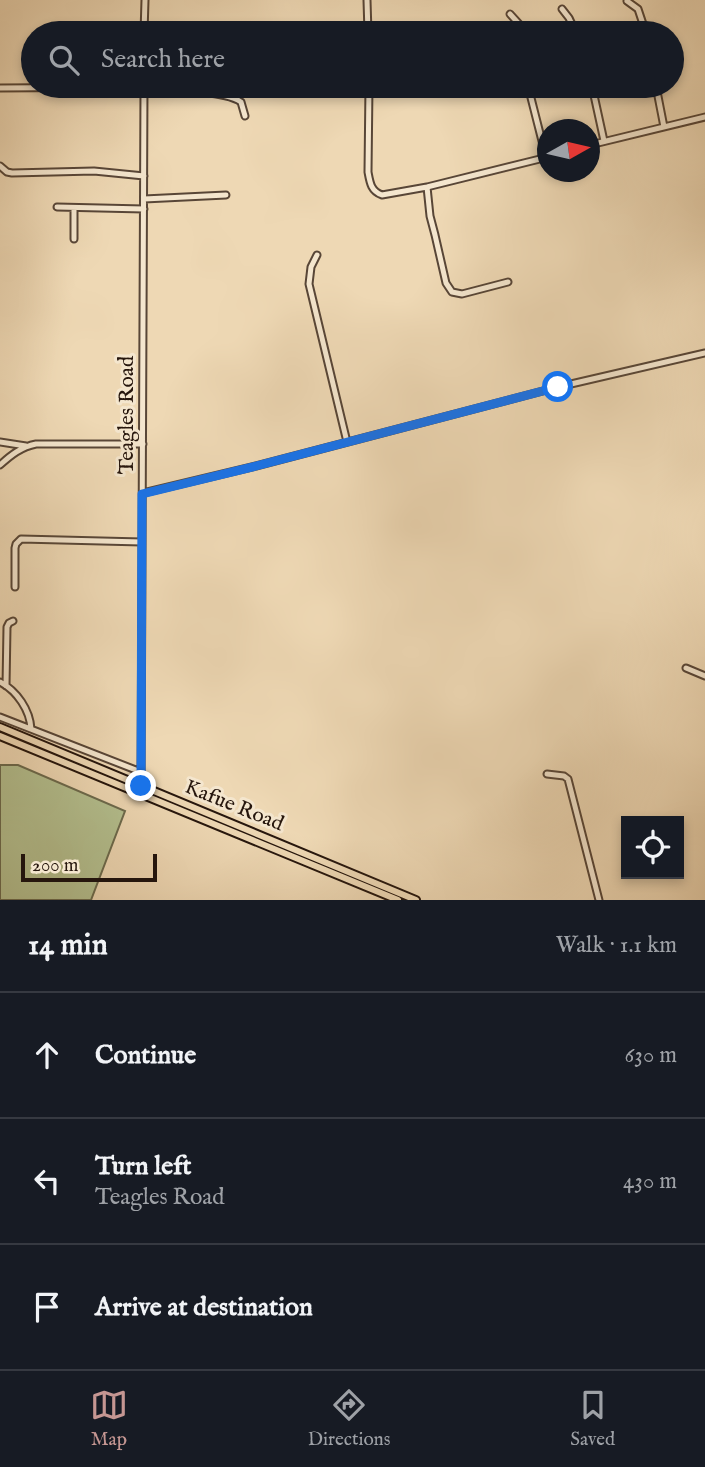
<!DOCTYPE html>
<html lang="en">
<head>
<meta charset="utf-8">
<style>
  body { margin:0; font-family:"IM FELL English",serif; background:#20242c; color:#f1f3f6 }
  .controls { position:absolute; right:21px; bottom:21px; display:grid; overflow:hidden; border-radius:0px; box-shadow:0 4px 10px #0003 }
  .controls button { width:63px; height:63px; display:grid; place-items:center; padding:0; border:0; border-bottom:2px solid #363941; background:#171b24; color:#f1f3f6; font:35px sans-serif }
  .compass { position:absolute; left:537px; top:119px; width:63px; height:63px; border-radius:50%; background:#171b24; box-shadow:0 4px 10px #0003; rotate:82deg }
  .scale { position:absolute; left:21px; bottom:18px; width:136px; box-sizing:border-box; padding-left:7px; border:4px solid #26160d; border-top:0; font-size:19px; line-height:24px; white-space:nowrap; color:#26160d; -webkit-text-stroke:5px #f4e6ce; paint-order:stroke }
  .stop { position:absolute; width:21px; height:21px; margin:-16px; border:5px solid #1a73e8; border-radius:50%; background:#fff }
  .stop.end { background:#1a73e8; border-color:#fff; box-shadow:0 2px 7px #0008 }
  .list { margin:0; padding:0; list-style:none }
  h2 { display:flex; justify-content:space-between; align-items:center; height:91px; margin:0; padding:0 28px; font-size:30px }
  h2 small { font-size:23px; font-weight:400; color:#9ea1a6 }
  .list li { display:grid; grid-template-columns:46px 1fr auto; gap:21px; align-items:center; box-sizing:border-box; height:126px; padding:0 28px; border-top:2px solid #363941 }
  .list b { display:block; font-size:26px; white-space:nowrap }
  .list p { margin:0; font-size:23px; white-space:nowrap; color:#9ea1a6 }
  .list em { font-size:23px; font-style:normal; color:#9ea1a6 }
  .icon { flex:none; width:38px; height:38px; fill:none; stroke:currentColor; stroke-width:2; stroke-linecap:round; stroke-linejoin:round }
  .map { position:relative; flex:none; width:705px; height:900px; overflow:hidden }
  .search { position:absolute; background:#171b24; box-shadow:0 4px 10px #0003; left:21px; right:21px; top:21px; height:77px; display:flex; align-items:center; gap:18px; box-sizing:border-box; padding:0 24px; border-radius:38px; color:#9ea1a6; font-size:26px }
  .sheet { height:469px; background:#171b24 }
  nav { display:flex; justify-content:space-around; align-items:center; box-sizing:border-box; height:98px; border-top:2px solid #363941; background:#171b24; font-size:19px; color:#9ea1a6 }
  nav a { display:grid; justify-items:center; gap:4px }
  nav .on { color:#c59692 }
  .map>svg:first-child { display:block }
</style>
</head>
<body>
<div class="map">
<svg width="705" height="900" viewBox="0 0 705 900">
  <rect width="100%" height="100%" fill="#eed8b4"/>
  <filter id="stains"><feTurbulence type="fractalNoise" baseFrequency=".00286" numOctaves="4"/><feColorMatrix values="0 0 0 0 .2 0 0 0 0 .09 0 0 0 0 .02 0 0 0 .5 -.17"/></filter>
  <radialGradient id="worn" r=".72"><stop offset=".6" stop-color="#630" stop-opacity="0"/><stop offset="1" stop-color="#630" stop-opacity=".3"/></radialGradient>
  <path fill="#b4c090" stroke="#6d6b4e" stroke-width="2" d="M 0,765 L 18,765 L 125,811 L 91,900 L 0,900 Z"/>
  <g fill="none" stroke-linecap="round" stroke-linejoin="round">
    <defs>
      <path id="minor" d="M 367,0 L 368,33
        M 627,1 L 638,9 L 646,33
        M 562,9 L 569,18 L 576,33
        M 510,14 L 520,25 L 524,33
        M 144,33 L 145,0
        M 369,86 L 368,172 C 370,183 371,191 382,195 L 427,187 L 548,157
        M 528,86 L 546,157
        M 592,86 L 604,141
        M 656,86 L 664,127
        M 0,88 L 144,87
        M 144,92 C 169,92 221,89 241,102 L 245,116
        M 590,145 L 705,117
        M 0,166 L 7,172 L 12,173 L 94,171 L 144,176
        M 427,187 L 430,216 L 435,235 L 446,283 L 452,292 L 462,294 L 508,282
        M 144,199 L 226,195
        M 57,207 L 144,209
        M 74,239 L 74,208
        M 317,255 L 311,267 L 309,284 L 347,442
        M 0,442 L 26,446
        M 0,465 C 11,455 21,447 36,444 L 143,444
        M 143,493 L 256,466 L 558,387 L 705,353
        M 15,587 L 15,548 L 16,544 L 21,539 L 142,542
        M 686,668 L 705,676
        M 0,682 C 17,691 30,710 31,729
        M 6,686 L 7,627 L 9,623 L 13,621
        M 0,717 L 141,772
        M 547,774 L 564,776 L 568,779 L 599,900
        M 141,786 L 144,86"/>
      <path id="major" d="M 0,727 L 416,900
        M 0,736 L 398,900"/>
    </defs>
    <use href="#minor" stroke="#584637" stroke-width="9"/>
    <use href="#major" stroke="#26160d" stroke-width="10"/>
    <use href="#minor" stroke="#f4e6ce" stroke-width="5"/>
    <use href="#major" stroke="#eed8b4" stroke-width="6"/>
  </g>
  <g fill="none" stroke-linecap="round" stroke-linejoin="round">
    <path stroke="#1a73e8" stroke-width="9" d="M 141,786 L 142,494 L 256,466 L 558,387"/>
  </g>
  <g text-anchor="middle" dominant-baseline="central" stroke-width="6" stroke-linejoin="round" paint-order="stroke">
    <g font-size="21" fill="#26160d" stroke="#f4e6ce">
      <text transform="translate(127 415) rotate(-90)">Teagles Road</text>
      <text transform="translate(234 806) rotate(22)">Kafue Road</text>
    </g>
  </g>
  <rect width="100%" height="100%" filter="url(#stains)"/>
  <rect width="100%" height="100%" fill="url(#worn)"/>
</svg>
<div class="controls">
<button><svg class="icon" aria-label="locate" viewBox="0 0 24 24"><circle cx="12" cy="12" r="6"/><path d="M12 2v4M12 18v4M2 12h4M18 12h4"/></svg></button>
</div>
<svg class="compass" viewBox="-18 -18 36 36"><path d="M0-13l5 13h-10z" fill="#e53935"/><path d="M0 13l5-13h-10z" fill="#9ea1a6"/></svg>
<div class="scale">200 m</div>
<div class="stop" style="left:558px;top:387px"></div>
<div class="stop end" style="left:141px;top:786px"></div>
<div class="search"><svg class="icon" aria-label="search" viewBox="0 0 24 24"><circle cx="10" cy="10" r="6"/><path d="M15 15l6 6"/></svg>Search here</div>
</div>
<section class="sheet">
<h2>14 min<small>Walk · 1.1 km</small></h2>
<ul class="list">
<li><svg class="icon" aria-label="ahead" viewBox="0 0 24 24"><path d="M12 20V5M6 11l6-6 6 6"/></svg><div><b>Continue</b></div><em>630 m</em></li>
<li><svg class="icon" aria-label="left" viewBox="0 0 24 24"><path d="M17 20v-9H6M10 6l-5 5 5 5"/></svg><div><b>Turn left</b><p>Teagles Road</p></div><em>430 m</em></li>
<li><svg class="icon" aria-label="arrive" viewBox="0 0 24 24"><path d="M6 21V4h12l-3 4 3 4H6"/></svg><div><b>Arrive at destination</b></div></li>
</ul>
</section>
<nav>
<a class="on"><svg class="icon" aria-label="map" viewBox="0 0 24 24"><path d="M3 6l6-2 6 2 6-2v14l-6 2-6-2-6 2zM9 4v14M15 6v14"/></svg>Map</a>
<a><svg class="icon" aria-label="directions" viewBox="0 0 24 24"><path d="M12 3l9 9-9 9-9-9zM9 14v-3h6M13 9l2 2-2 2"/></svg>Directions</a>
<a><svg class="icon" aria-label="saved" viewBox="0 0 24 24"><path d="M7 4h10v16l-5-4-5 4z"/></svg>Saved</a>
</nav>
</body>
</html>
